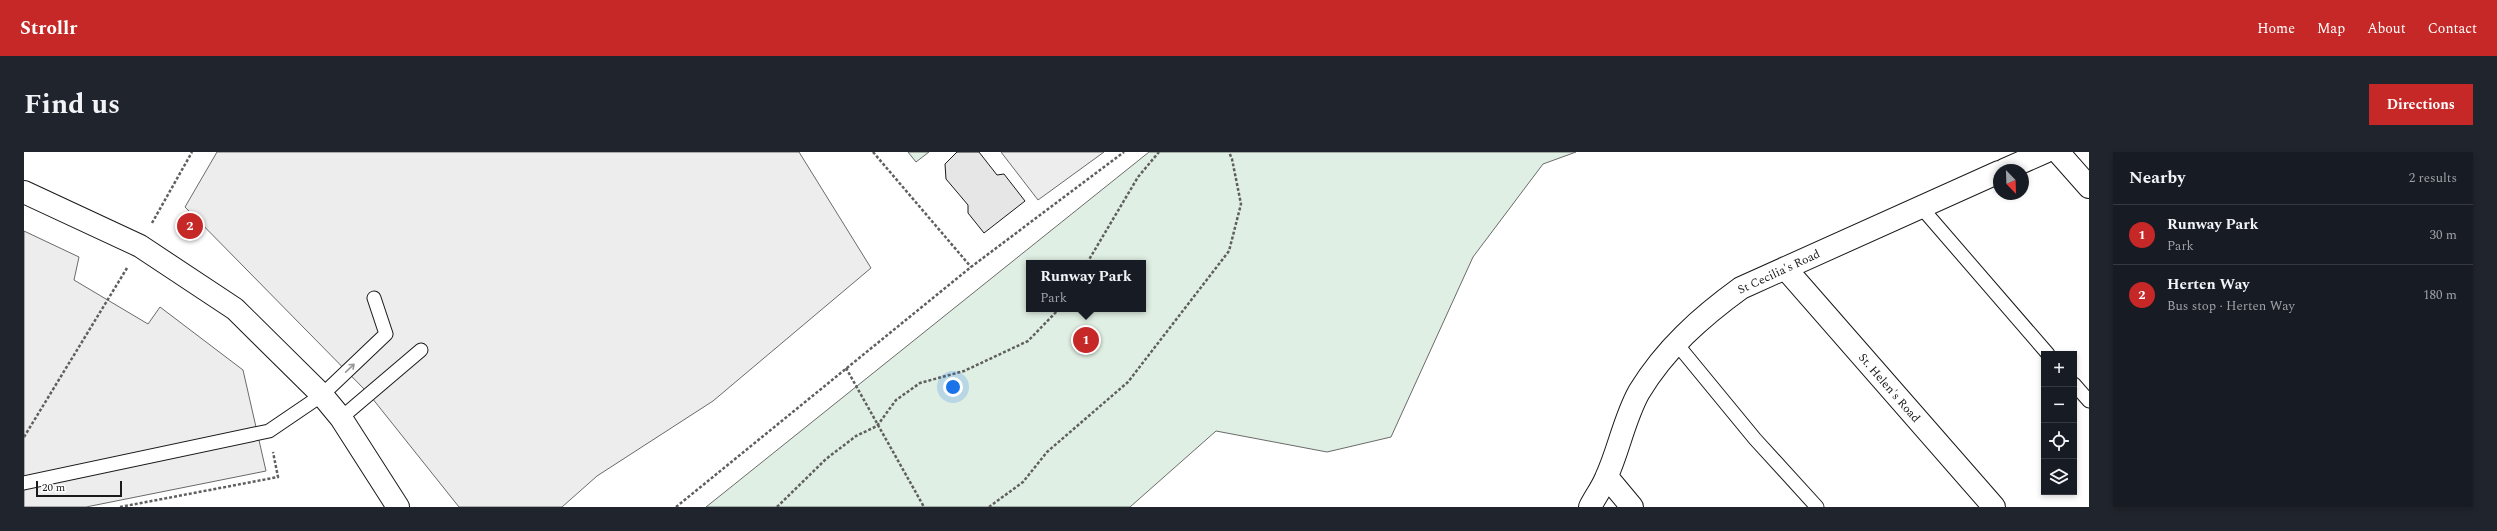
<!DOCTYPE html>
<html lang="en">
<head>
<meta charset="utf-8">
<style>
  body { margin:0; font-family:Spectral,serif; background:#20242c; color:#f1f3f6 }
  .controls { position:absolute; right:12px; bottom:12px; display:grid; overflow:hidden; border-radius:0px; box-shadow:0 2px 6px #0003 }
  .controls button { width:36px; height:36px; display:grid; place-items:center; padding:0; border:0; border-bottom:1px solid #363941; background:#171b24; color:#f1f3f6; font:20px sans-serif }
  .compass { position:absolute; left:1969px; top:12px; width:36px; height:36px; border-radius:50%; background:#171b24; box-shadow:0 2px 6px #0003; rotate:157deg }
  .scale { position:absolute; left:12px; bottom:10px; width:86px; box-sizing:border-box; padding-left:4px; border:2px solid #1a1a1a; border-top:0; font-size:11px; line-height:14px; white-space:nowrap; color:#1a1a1a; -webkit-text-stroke:3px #fff; paint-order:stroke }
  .you { position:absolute; left:929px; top:235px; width:14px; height:14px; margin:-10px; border:3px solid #fff; border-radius:50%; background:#1a73e8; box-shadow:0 0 0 6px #1a73e833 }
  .badge { display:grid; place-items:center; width:26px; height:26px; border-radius:50%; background:#c62828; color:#fff; font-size:13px; font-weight:700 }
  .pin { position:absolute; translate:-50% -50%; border:2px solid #fff; box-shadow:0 1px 4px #0006 }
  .popup { position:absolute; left:1002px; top:108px; width:120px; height:52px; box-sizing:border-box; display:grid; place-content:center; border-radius:0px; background:#171b24; filter:drop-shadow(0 1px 3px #0005); font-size:13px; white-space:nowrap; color:#9ea1a6 }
  .popup b { font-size:15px; color:#f1f3f6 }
  .popup::after { content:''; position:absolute; left:50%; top:100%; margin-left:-8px; border:8px solid transparent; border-top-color:#171b24 }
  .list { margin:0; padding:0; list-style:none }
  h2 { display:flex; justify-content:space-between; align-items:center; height:52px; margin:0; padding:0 16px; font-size:17px }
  h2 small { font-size:13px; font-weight:400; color:#9ea1a6 }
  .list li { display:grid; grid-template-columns:26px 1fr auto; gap:12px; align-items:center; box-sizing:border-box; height:60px; padding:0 16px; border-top:1px solid #363941 }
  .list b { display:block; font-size:15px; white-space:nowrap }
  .list p { margin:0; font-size:13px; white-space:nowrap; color:#9ea1a6 }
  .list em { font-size:13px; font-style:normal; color:#9ea1a6 }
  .icon { flex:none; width:22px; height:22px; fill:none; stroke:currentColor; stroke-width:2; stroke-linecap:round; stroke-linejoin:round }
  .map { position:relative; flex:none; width:2065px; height:355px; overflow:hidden; border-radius:0px }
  header { display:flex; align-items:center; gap:24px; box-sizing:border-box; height:56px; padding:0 20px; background:#c62828; color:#fff }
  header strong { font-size:19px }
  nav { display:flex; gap:22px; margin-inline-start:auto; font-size:14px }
  .intro { display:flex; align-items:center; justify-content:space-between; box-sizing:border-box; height:96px; padding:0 24px }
  h1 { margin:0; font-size:28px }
  .button { padding:10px 18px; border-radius:0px; background:#c62828; color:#fff; font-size:14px; font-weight:700 }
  main { display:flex; gap:24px; padding:0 24px }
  aside { flex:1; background:#171b24; border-radius:0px; box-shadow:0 2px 6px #0003 }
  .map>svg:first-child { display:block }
</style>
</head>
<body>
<header>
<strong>Strollr</strong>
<nav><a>Home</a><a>Map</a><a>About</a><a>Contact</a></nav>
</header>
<div class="intro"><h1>Find us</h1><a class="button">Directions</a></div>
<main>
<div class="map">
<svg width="2065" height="355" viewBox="0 0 2065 355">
  <rect width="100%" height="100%" fill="#fff"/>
  <path fill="#e0efe3" stroke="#6a6a6a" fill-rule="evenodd" d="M 884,0 L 905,0 L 892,10 Z
    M 1125,0 L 1552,0 L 1519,12 L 1449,105 L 1367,285 L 1303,300 L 1192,279 L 1106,355 L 682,355 ZM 1005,111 L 1119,111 L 1119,157 L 1005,157 Z"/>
  <path fill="#ededed" stroke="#6a6a6a" d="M 193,0 L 775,0 L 847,116 L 689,249 L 573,324 L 538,355 L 435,355 L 344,241 L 161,55 Z
    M 977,0 L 1080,0 L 1014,48 Z
    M 0,79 L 55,105 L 50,128 L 124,172 L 136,155 L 219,218 L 242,319 L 62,355 L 0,355 Z"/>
  <path fill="#e6e6e6" stroke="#1a1a1a" d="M 933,0 L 955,0 L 973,23 L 980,22 L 1001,49 L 960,81 L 944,61 L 944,53 L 922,27 L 921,12 Z"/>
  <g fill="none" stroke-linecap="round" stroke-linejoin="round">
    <defs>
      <path id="lane" d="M 1896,54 L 2024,202
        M 1652,191 L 1731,287 L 1793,355
        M 2050,232 L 2065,249
        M 317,266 L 397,198
        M 0,331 L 245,279 L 298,243 L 362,182 L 350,146"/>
      <path id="street" d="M 2034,0 L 2065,35
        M 1980,18 L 2021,0
        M 0,40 L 116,94 L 211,157 L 298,243 L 317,266 L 374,355
        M 1761,116 L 1970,355
        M 1583,325 L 1608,355
        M 1566,355 C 1571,345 1578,336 1582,326 C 1595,298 1600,267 1615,240 C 1641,197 1677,165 1717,136 L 1975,20"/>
    </defs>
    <use href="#lane" stroke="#1a1a1a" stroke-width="15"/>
    <use href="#street" stroke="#1a1a1a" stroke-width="24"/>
    <path stroke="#5f5f5f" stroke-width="2.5" stroke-dasharray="3 2" stroke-linecap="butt" d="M 849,0 L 947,115
      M 128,71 L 168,0
      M 1063,111 L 1114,25 L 1135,0
      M 822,216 L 900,355
      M 0,285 L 103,116
      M 96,355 L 254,325 L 249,300
      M 652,355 L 947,115 L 1100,0
      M 753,355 L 802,307 L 832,284 L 853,274 L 872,248 L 896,231 L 940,219 L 1004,189 L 1035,157
      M 965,355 L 999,330 L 1023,300 L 1104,230 L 1205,99 L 1217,52 L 1208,7 L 1205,0"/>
    <use href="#lane" stroke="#fff" stroke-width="13"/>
    <use href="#street" stroke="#fff" stroke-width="22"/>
  </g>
  <defs><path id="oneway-shaft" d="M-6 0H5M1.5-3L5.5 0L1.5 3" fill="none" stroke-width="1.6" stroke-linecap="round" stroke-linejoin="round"/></defs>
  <use stroke="#989898" href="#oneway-shaft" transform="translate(326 216) rotate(-43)"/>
  <g text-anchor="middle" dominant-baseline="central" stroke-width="3" stroke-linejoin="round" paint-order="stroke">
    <g font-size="12" fill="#1a1a1a" stroke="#fff">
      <text transform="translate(1755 120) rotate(-25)">St Cecilia's Road</text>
      <text transform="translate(1865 236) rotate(49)">St. Helen's Road</text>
    </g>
  </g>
</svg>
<div class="controls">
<button>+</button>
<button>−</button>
<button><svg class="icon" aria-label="locate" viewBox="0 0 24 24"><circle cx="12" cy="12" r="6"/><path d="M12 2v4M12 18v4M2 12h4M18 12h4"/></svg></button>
<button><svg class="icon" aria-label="layers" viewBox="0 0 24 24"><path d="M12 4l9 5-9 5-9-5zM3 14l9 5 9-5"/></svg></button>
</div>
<svg class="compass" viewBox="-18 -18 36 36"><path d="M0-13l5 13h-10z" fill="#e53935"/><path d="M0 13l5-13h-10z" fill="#9ea1a6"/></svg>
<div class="scale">20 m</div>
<div class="you"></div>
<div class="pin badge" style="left:1062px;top:188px">1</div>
<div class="popup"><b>Runway Park</b>Park</div>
<div class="pin badge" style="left:166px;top:74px">2</div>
</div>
<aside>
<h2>Nearby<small>2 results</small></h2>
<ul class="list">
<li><span class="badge">1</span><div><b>Runway Park</b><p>Park</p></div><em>30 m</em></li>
<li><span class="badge">2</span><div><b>Herten Way</b><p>Bus stop · Herten Way</p></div><em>180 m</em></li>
</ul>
</aside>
</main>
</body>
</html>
